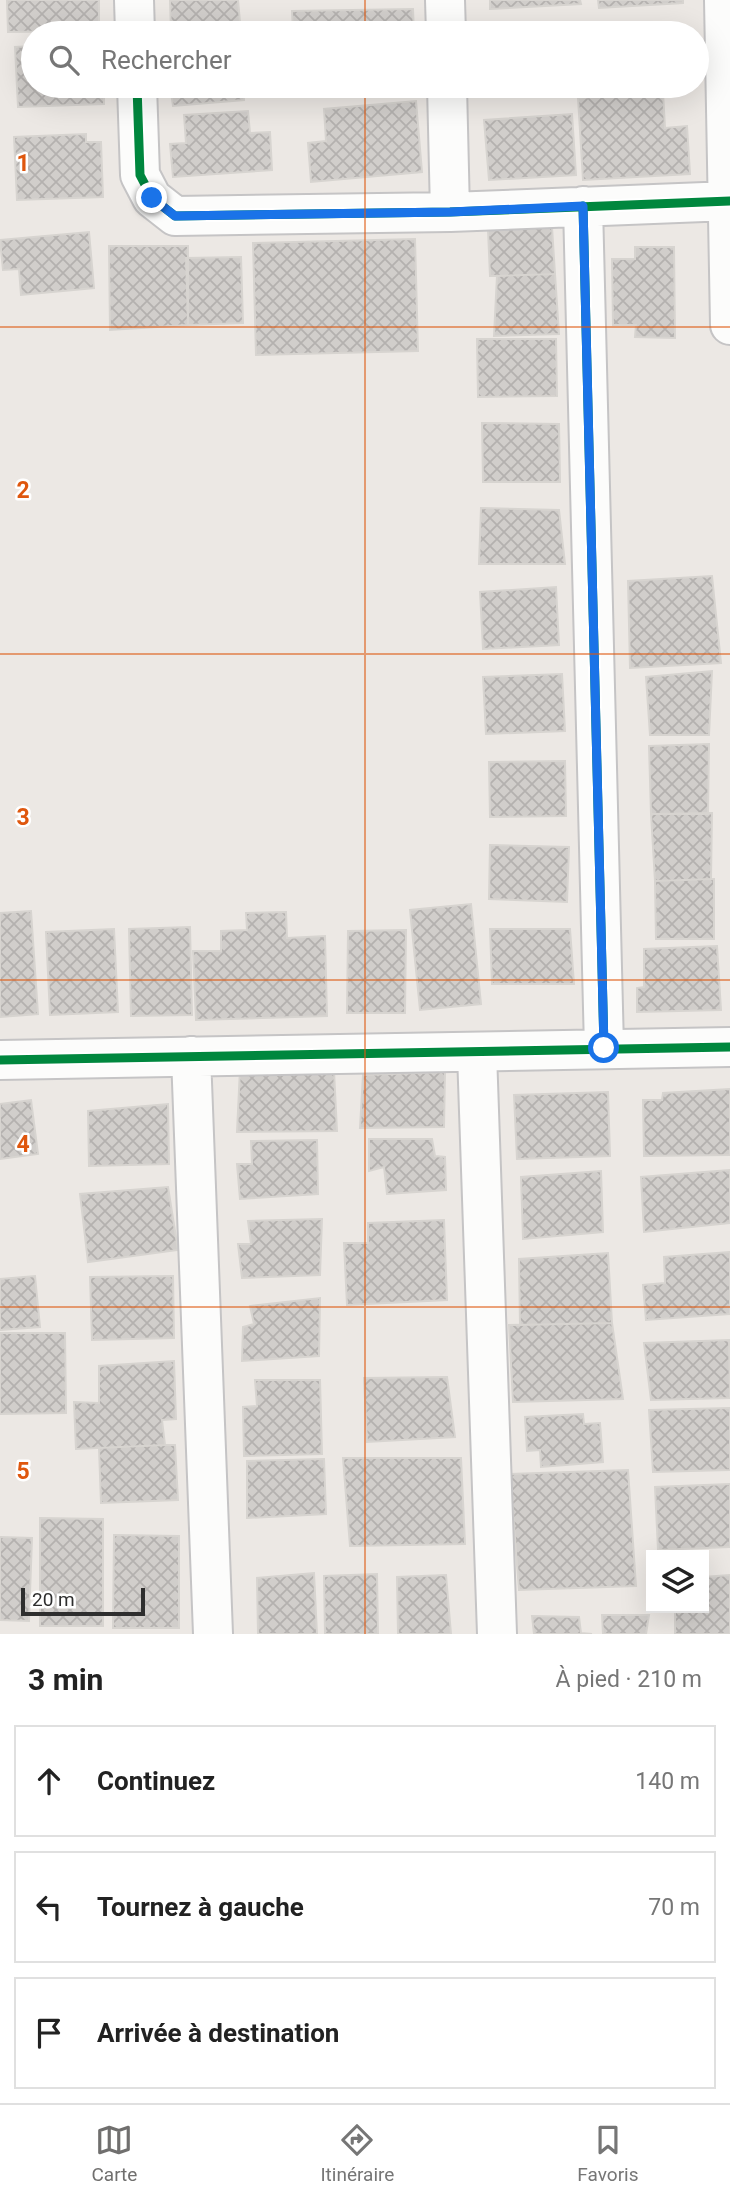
<!DOCTYPE html>
<html lang="fr">
<head>
<meta charset="utf-8">
<style>
  body { margin:0; font-family:Roboto,sans-serif; background:#f2f2f2; color:#222 }
  .controls { position:absolute; right:21px; bottom:21px; display:grid; overflow:hidden; border-radius:0px; box-shadow:0 7px 28px #0002 }
  .controls button { width:63px; height:63px; display:grid; place-items:center; padding:0; border:0; border-bottom:2px solid #e0e0e0; background:#fff; color:#222; font:35px sans-serif }
  .scale { position:absolute; left:21px; bottom:18px; width:124px; box-sizing:border-box; padding-left:7px; border:4px solid #2e2e2e; border-top:0; font-size:19px; line-height:24px; white-space:nowrap; color:#2e2e2e; -webkit-text-stroke:5px #fff; paint-order:stroke }
  .stop { position:absolute; width:21px; height:21px; margin:-16px; border:5px solid #1a73e8; border-radius:50%; background:#fff }
  .stop.end { background:#1a73e8; border-color:#fff; box-shadow:0 2px 7px #0008 }
  .list { margin:0; padding:0; list-style:none }
  h2 { display:flex; justify-content:space-between; align-items:center; height:91px; margin:0; padding:0 28px; font-size:30px }
  h2 small { font-size:23px; font-weight:400; color:#767676 }
  .list li { display:grid; grid-template-columns:46px 1fr auto; gap:21px; align-items:center; box-sizing:border-box; height:112px; margin:0 14px 14px; padding:0 14px; border:2px solid #e0e0e0; border-radius:0px }
  .list b { display:block; font-size:26px; white-space:nowrap }
  .list em { font-size:23px; font-style:normal; color:#767676 }
  .icon { flex:none; width:38px; height:38px; fill:none; stroke:currentColor; stroke-width:2; stroke-linecap:round; stroke-linejoin:round }
  .map { position:relative; flex:none; width:730px; height:1634px; overflow:hidden }
  .search { position:absolute; background:#fff; box-shadow:0 7px 28px #0002; left:21px; right:21px; top:21px; height:77px; display:flex; align-items:center; gap:18px; box-sizing:border-box; padding:0 24px; border-radius:38px; color:#767676; font-size:26px }
  .sheet { height:469px; background:#fff }
  nav { display:flex; justify-content:space-around; align-items:center; box-sizing:border-box; height:98px; border-top:2px solid #e0e0e0; background:#fff; font-size:19px; color:#767676 }
  nav a { display:grid; justify-items:center; gap:4px }
  nav .on { color:#706f6e }
  .map>svg:first-child { display:block }
</style>
</head>
<body>
<div class="map">
<svg width="730" height="1634" viewBox="0 0 730 1634">
  <defs>
    <pattern id="building-cross-hatch" width="8" height="8" patternUnits="userSpaceOnUse" patternTransform="scale(1.75)"><rect width="8" height="8" fill="#d1cecb"/><path d="M0 0l8 8M0 8l8-8" fill="none" stroke="#b4b1af"/></pattern>
  </defs>
  <rect width="100%" height="100%" fill="#ece8e4"/>
  <path fill="url(#building-cross-hatch)" stroke="#d7d4d0" stroke-width="2" d="M 7,0 L 99,0 L 99,31 L 8,32 Z
    M 170,0 L 238,0 L 241,33 L 171,33 Z
    M 490,0 L 580,0 L 581,4 L 490,9 Z
    M 598,0 L 683,0 L 683,3 L 599,8 Z
    M 413,9 L 414,33 L 293,33 L 292,11 Z
    M 33,46 L 33,86 L 104,86 L 104,104 L 18,107 L 15,47 Z
    M 170,86 L 243,86 L 244,100 L 173,106 Z
    M 295,86 L 416,86 L 417,90 L 295,90 Z
    M 486,86 L 571,86 L 571,90 L 487,95 Z
    M 663,92 L 665,128 L 687,126 L 690,174 L 583,180 L 578,98 Z
    M 416,101 L 422,172 L 311,182 L 308,143 L 326,141 L 324,109 Z
    M 248,111 L 250,133 L 270,132 L 272,170 L 173,177 L 170,144 L 186,143 L 184,115 Z
    M 572,114 L 576,175 L 489,180 L 484,120 Z
    M 86,134 L 86,142 L 101,142 L 103,197 L 17,200 L 14,137 Z
    M 552,227 L 555,274 L 490,276 L 488,230 Z
    M 89,232 L 94,288 L 21,295 L 19,269 L 3,270 L 0,240 Z
    M 415,239 L 418,351 L 256,355 L 253,243 Z
    M 109,246 L 188,246 L 188,325 L 110,330 Z
    M 635,247 L 674,247 L 675,338 L 635,337 L 636,325 L 613,325 L 612,259 L 635,259 Z
    M 241,257 L 243,323 L 188,325 L 186,258 Z
    M 555,274 L 559,334 L 494,336 L 497,276 Z
    M 477,339 L 556,339 L 557,396 L 478,397 Z
    M 482,423 L 559,424 L 560,482 L 483,482 Z
    M 481,508 L 559,510 L 565,564 L 479,564 Z
    M 712,576 L 721,663 L 630,668 L 628,581 Z
    M 556,587 L 559,645 L 483,649 L 480,592 Z
    M 712,671 L 709,735 L 650,735 L 646,677 Z
    M 562,674 L 565,731 L 486,734 L 483,677 Z
    M 709,744 L 708,814 L 651,814 L 649,746 Z
    M 565,761 L 566,816 L 490,817 L 489,762 Z
    M 712,813 L 711,879 L 655,881 L 651,814 Z
    M 490,845 L 569,847 L 567,902 L 489,899 Z
    M 714,879 L 714,939 L 656,939 L 655,881 Z
    M 471,904 L 481,1004 L 420,1010 L 410,910 Z
    M 31,911 L 38,1014 L 0,1017 L 0,913 Z
    M 286,912 L 287,938 L 325,936 L 327,1016 L 196,1020 L 193,951 L 221,951 L 221,931 L 247,930 L 246,913 Z
    M 190,927 L 192,1015 L 131,1016 L 129,929 Z
    M 114,929 L 118,1012 L 50,1015 L 46,932 Z
    M 490,929 L 570,929 L 574,984 L 492,984 Z
    M 406,930 L 405,1013 L 347,1013 L 348,931 Z
    M 717,946 L 721,1010 L 637,1012 L 637,988 L 644,987 L 644,949 Z
    M 240,1069 L 334,1071 L 337,1131 L 237,1132 Z
    M 445,1072 L 444,1127 L 360,1128 L 363,1075 Z
    M 730,1089 L 730,1155 L 644,1156 L 643,1100 L 662,1100 L 663,1093 Z
    M 608,1092 L 610,1156 L 517,1159 L 514,1095 Z
    M 31,1100 L 38,1154 L 0,1159 L 0,1104 Z
    M 168,1104 L 169,1164 L 89,1166 L 88,1111 Z
    M 369,1139 L 432,1139 L 435,1156 L 445,1157 L 446,1190 L 387,1194 L 384,1167 L 369,1171 Z
    M 317,1140 L 318,1194 L 240,1199 L 237,1164 L 252,1164 L 251,1141 Z
    M 730,1170 L 730,1223 L 644,1232 L 641,1177 Z
    M 601,1171 L 603,1232 L 523,1239 L 521,1177 Z
    M 168,1187 L 178,1250 L 88,1262 L 80,1194 Z
    M 322,1219 L 320,1275 L 242,1278 L 238,1244 L 251,1244 L 248,1221 Z
    M 444,1220 L 447,1300 L 347,1305 L 344,1243 L 368,1243 L 368,1223 Z
    M 730,1252 L 730,1314 L 646,1320 L 643,1285 L 665,1283 L 664,1257 Z
    M 608,1253 L 612,1323 L 520,1325 L 519,1259 Z
    M 35,1276 L 40,1327 L 0,1330 L 0,1279 Z
    M 173,1276 L 174,1338 L 92,1340 L 90,1277 Z
    M 320,1298 L 319,1356 L 242,1361 L 243,1327 L 254,1324 L 250,1306 Z
    M 612,1323 L 623,1399 L 513,1402 L 509,1325 Z
    M 0,1333 L 65,1333 L 66,1413 L 0,1414 Z
    M 729,1340 L 730,1398 L 651,1400 L 644,1343 Z
    M 174,1361 L 176,1419 L 162,1420 L 165,1445 L 76,1449 L 74,1402 L 99,1403 L 99,1366 Z
    M 447,1377 L 455,1437 L 367,1442 L 364,1378 Z
    M 255,1380 L 320,1380 L 322,1454 L 244,1456 L 243,1407 L 257,1406 Z
    M 730,1408 L 730,1470 L 653,1472 L 649,1410 Z
    M 583,1414 L 584,1424 L 600,1423 L 603,1462 L 541,1467 L 540,1450 L 527,1451 L 525,1417 Z
    M 165,1445 L 175,1445 L 178,1500 L 101,1503 L 99,1448 Z
    M 343,1458 L 461,1458 L 465,1544 L 350,1546 Z
    M 324,1459 L 326,1514 L 247,1518 L 247,1461 Z
    M 628,1470 L 636,1586 L 519,1590 L 510,1474 Z
    M 730,1484 L 730,1547 L 658,1550 L 655,1487 Z
    M 40,1518 L 103,1519 L 103,1626 L 40,1626 Z
    M 114,1535 L 179,1536 L 179,1628 L 113,1628 Z
    M 0,1537 L 32,1538 L 29,1621 L 0,1620 Z
    M 314,1573 L 317,1634 L 258,1634 L 257,1578 Z
    M 377,1574 L 378,1634 L 325,1634 L 324,1576 Z
    M 446,1575 L 451,1634 L 398,1634 L 397,1577 Z
    M 730,1575 L 730,1634 L 675,1634 L 675,1608 L 704,1608 L 704,1577 Z
    M 602,1615 L 649,1615 L 646,1634 L 603,1634 Z
    M 532,1616 L 579,1617 L 581,1633 L 592,1634 L 534,1634 Z"/>
  <g fill="none" stroke-linecap="round" stroke-linejoin="round">
    <defs>
      <path id="minor" d="M 134,0 L 135,33
        M 445,0 L 446,33
        M 724,0 L 730,325
        M 137,86 L 140,175 L 152,198 L 175,216 L 450,212 L 730,201
        M 447,86 L 450,212
        M 583,206 L 604,1048
        M 477,1053 L 497,1634
        M 191,1056 L 213,1634
        M 0,1060 L 730,1047"/>
    </defs>
    <use href="#minor" stroke="#c5c4c5" stroke-width="42"/>
    <use href="#minor" stroke="#fcfcfb" stroke-width="38"/>
    <defs>
      <path id="cycleway" d="M 137,86 L 140,175 L 152,198 L 175,216 L 450,212 L 730,201
        M 583,206 L 604,1048
        M 0,1060 L 730,1047"/>
    </defs>
    <use href="#cycleway" stroke="#fff" stroke-width="13"/>
    <use href="#cycleway" stroke="#00873e" stroke-width="9"/>
  </g>
  <g fill="none" stroke-linecap="round" stroke-linejoin="round">
    <path stroke="#1a73e8" stroke-width="9" d="M 152,198 L 175,216 L 450,212 L 583,206 L 604,1048"/>
  </g>
  <path fill="none" stroke="#df570e" stroke-width="2" stroke-opacity="0.55" d="M 365,0 L 365,33M 365,86 L 365,1634M 0,327 L 730,327M 0,654 L 730,654M 0,980 L 730,980M 0,1307 L 730,1307"/>
  <g font-size="23" text-anchor="middle" font-weight="bold" fill="#df570e" stroke="#fff" stroke-width="5" stroke-linejoin="round" paint-order="stroke">
    <text x="23" y="171">1</text>
    <text x="23" y="498">2</text>
    <text x="23" y="825">3</text>
    <text x="23" y="1152">4</text>
    <text x="23" y="1479">5</text>
  </g>
</svg>
<div class="controls">
<button><svg class="icon" aria-label="layers" viewBox="0 0 24 24"><path d="M12 4l9 5-9 5-9-5zM3 14l9 5 9-5"/></svg></button>
</div>
<div class="scale">20 m</div>
<div class="stop" style="left:604px;top:1048px"></div>
<div class="stop end" style="left:152px;top:198px"></div>
<div class="search"><svg class="icon" aria-label="search" viewBox="0 0 24 24"><circle cx="10" cy="10" r="6"/><path d="M15 15l6 6"/></svg>Rechercher</div>
</div>
<section class="sheet">
<h2>3 min<small>À pied · 210 m</small></h2>
<ul class="list">
<li><svg class="icon" aria-label="ahead" viewBox="0 0 24 24"><path d="M12 20V5M6 11l6-6 6 6"/></svg><div><b>Continuez</b></div><em>140 m</em></li>
<li><svg class="icon" aria-label="left" viewBox="0 0 24 24"><path d="M17 20v-9H6M10 6l-5 5 5 5"/></svg><div><b>Tournez à gauche</b></div><em>70 m</em></li>
<li><svg class="icon" aria-label="arrive" viewBox="0 0 24 24"><path d="M6 21V4h12l-3 4 3 4H6"/></svg><div><b>Arrivée à destination</b></div></li>
</ul>
</section>
<nav>
<a class="on"><svg class="icon" aria-label="map" viewBox="0 0 24 24"><path d="M3 6l6-2 6 2 6-2v14l-6 2-6-2-6 2zM9 4v14M15 6v14"/></svg>Carte</a>
<a><svg class="icon" aria-label="directions" viewBox="0 0 24 24"><path d="M12 3l9 9-9 9-9-9zM9 14v-3h6M13 9l2 2-2 2"/></svg>Itinéraire</a>
<a><svg class="icon" aria-label="saved" viewBox="0 0 24 24"><path d="M7 4h10v16l-5-4-5 4z"/></svg>Favoris</a>
</nav>
</body>
</html>
